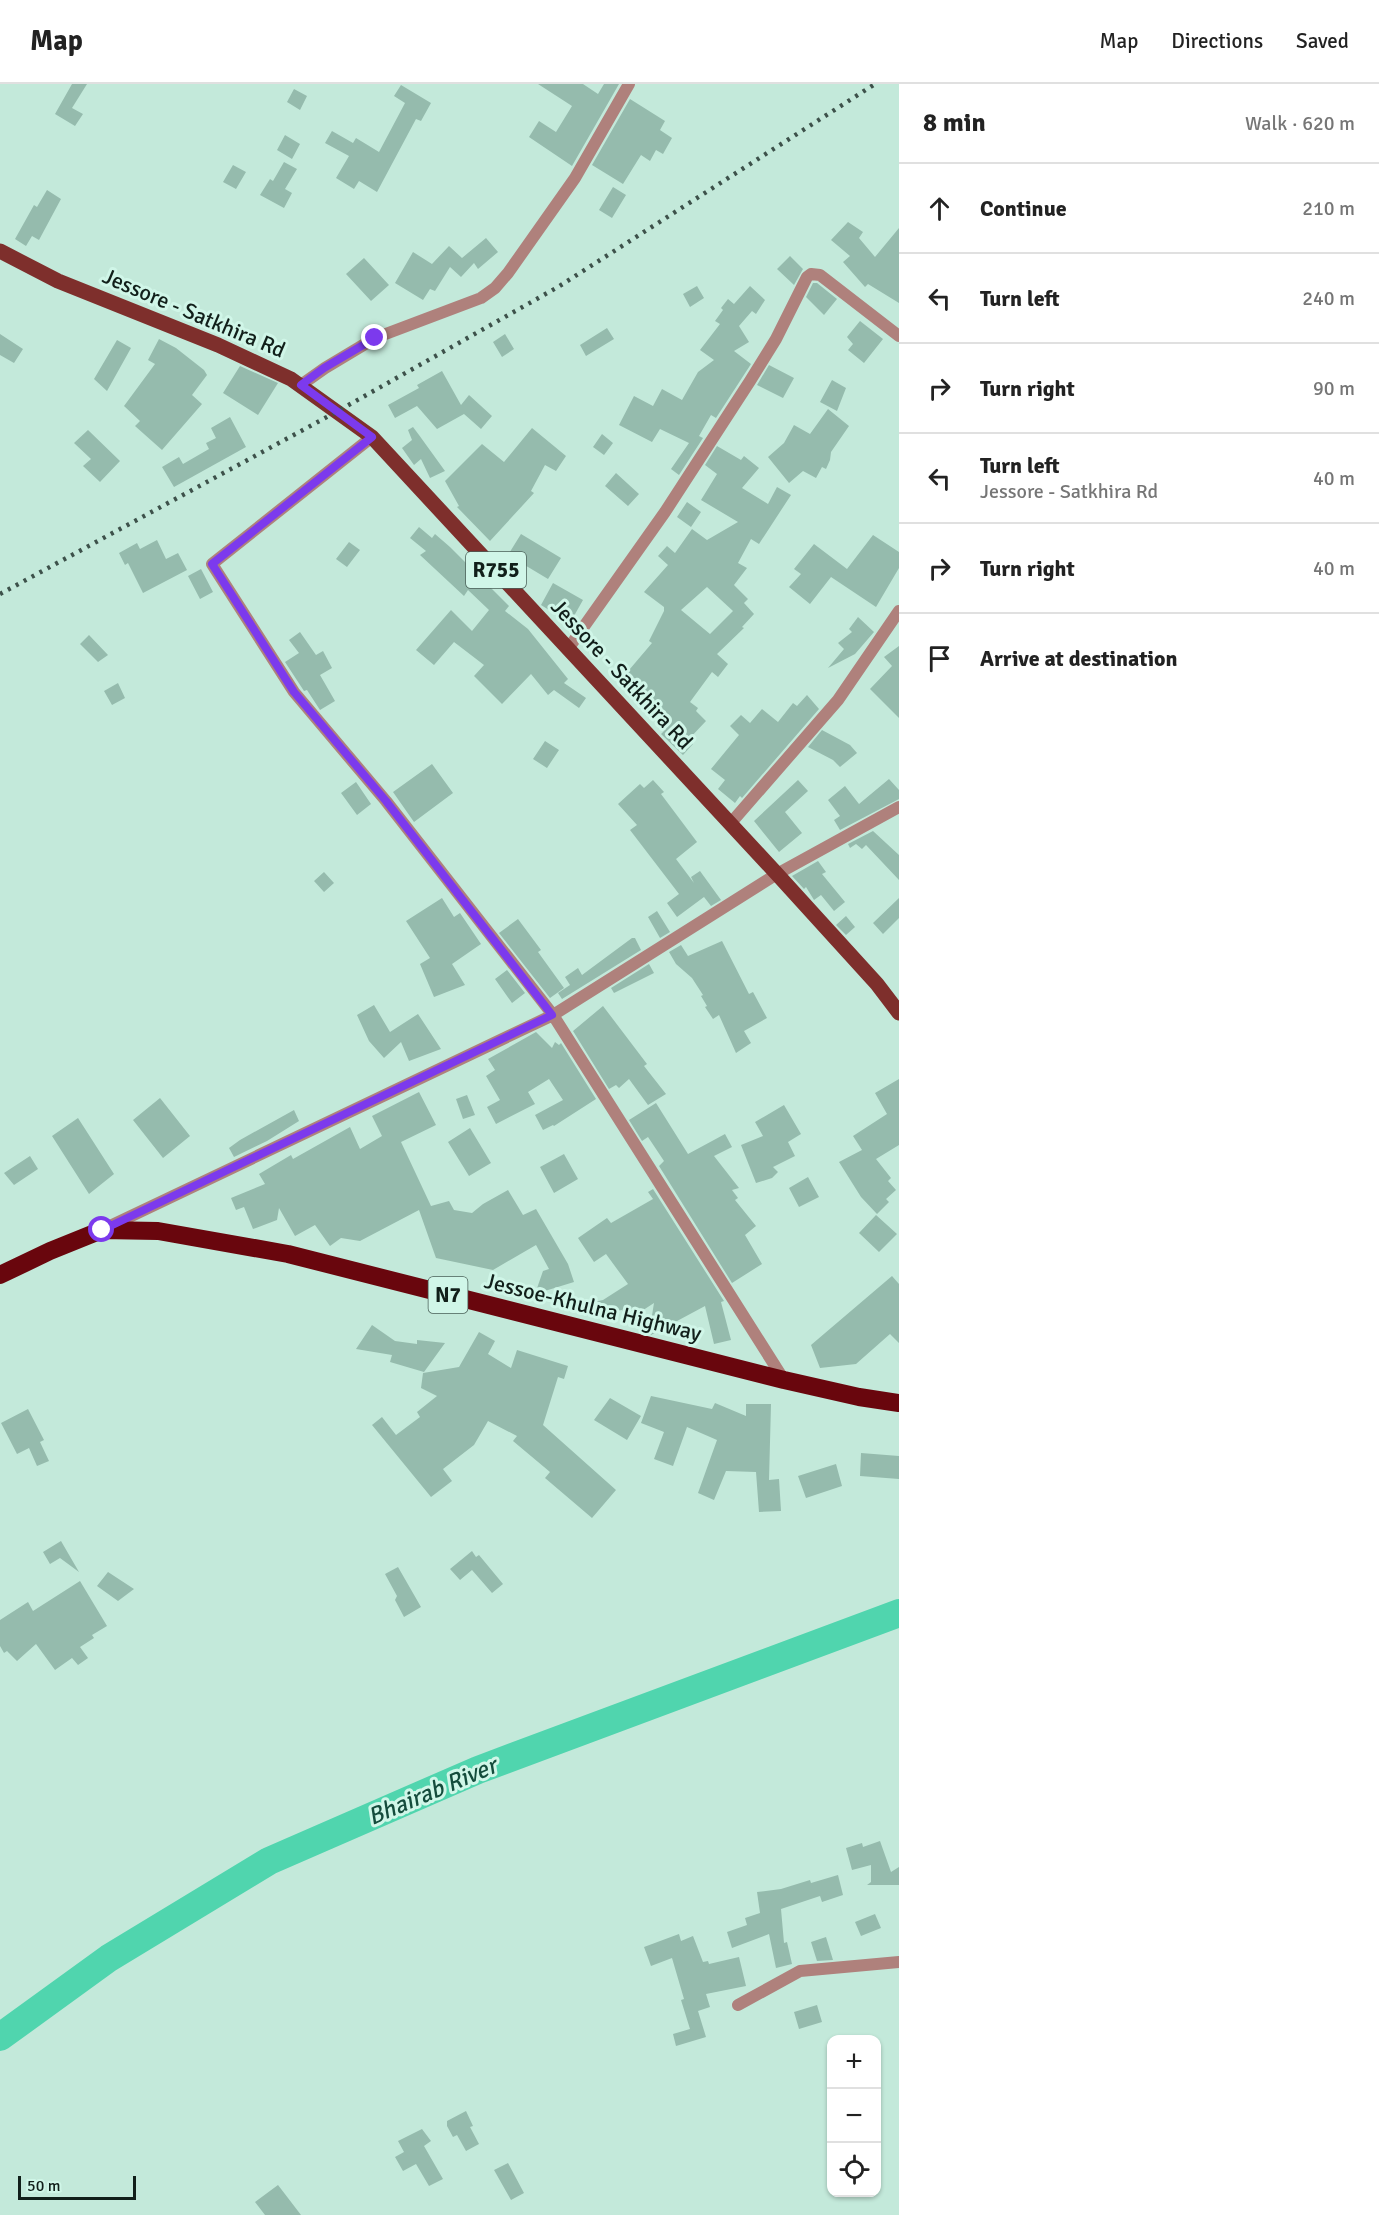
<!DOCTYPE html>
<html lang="en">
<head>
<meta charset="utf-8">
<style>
  body { margin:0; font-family:Signika,sans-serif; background:#f2f2f2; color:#222 }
  .controls { position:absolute; right:18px; bottom:18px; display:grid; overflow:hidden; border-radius:12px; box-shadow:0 2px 4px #0004 }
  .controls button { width:54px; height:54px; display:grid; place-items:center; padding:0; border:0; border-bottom:2px solid #e0e0e0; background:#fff; color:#222; font:30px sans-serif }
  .scale { position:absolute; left:18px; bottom:15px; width:118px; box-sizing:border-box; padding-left:6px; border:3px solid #111f1a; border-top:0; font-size:16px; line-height:21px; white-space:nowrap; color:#111f1a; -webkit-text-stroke:4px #d0f6e8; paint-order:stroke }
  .stop { position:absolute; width:18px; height:18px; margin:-14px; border:4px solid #7c3aed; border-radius:50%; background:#fff }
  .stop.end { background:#7c3aed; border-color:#fff; box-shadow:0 2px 6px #0008 }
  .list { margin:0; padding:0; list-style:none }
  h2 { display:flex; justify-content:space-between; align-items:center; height:78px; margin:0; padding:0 24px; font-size:26px }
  h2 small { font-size:20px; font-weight:400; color:#767676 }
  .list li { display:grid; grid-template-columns:39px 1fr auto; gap:18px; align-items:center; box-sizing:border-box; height:90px; padding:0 24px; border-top:2px solid #e0e0e0 }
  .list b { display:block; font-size:22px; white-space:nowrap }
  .list p { margin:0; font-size:20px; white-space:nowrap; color:#767676 }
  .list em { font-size:20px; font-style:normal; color:#767676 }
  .icon { flex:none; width:33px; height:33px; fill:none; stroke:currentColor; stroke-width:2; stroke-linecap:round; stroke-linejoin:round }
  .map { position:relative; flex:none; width:899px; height:2131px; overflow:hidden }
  header { display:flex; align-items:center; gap:36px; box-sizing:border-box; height:84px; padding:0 30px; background:#fff; border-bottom:2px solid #e0e0e0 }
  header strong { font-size:28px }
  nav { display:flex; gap:33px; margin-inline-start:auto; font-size:21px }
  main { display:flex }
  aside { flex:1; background:#fff }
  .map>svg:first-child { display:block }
</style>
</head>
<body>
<header>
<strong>Map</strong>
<nav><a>Map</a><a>Directions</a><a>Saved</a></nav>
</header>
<main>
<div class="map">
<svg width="899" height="2131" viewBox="0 0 899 2131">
  <rect width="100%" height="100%" fill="#c3e9da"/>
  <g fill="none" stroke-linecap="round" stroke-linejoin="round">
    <path stroke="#50d5ae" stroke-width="28" d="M 0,1953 L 109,1874 L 269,1777 L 478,1686 L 899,1529"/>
  </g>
  <path fill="#95bbad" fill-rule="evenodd" d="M 72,0 L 87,0 L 72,24 L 83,30 L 75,42 L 55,30 Z
    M 538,0 L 583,0 L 598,10 L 604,0 L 619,0 L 572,82 L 529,53 L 539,37 L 556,48 L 572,22 Z
    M 401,1 L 431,19 L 421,37 L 416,35 L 377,108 L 359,97 L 354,105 L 336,94 L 349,72 L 325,59 L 332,47 L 353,59 L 356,54 L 379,68 L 405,19 L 394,12 Z
    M 294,5 L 307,12 L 300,26 L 287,18 Z
    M 630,15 L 665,37 L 660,46 L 672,54 L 663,70 L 656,66 L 650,77 L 641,71 L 623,100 L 592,81 Z
    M 285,51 L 300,60 L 292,75 L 277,66 Z
    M 284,78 L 297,85 L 285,105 L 292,109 L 284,124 L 260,111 L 270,95 L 273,97 Z
    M 233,81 L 246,88 L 236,105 L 223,98 Z
    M 613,103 L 626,111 L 612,134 L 599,126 Z
    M 47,106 L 61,115 L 39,156 L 32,152 L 26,162 L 15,155 L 34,121 L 37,123 Z
    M 848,138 L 863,148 L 859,154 L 875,173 L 899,144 L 899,219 L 868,200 L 865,203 L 843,178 L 850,172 L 831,156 Z
    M 486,154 L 498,168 L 478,185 L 474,179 L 461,193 L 450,183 L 435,207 L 430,205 L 423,216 L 395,199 L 413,168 L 432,180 L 449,162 L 462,174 Z
    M 790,172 L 803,185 L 794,201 L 777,185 Z
    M 364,174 L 389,201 L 371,217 L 346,190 Z
    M 813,199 L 817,199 L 837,215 L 824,231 L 806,213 Z
    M 697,202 L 704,214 L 690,223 L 683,210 Z
    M 750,202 L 765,216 L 756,230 L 752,227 L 739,242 L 749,258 L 734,267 L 751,280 L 716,334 L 711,331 L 699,352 L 703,354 L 679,391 L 671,385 L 689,359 L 660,345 L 652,358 L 619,341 L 634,312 L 653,322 L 662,305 L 682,316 L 698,288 L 714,276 L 700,266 L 720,240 L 715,237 L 723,226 L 721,224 L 728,215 L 734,220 Z
    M 860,237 L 883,255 L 864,279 L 848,266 L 853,260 L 847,253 Z
    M 607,244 L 614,255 L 586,272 L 580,261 Z
    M 0,250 L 23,265 L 14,279 L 0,271 Z
    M 505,250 L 514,265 L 502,273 L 493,258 Z
    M 159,255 L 176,264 L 204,286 L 207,291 L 192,311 L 202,320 L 162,366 L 135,342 L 140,337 L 124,322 L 155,280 L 148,276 Z
    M 117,256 L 131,264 L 107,307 L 94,295 Z
    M 769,281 L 794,294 L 783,314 L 757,301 Z
    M 240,282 L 278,299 L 258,331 L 223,309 Z
    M 442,287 L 461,321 L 469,311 L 492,332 L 481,345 L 464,330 L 437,345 L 417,322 L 395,334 L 388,321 L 419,304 L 417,301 Z
    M 832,296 L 846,304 L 837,327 L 820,318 Z
    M 828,325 L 849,342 L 831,368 L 830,376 L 826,385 L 822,383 L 816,394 L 803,387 L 789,399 L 768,373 L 784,359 L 794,341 L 810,350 Z
    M 230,333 L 246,363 L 174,403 L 162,383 L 179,373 L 183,380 L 209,365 L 206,359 L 216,354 L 211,344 Z
    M 413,343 L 419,351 L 445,387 L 430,394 L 421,375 L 414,381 L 402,364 L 412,356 L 408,346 Z
    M 532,344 L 566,372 L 556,387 L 545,381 L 531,407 L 534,409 L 490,457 L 457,423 L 459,422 L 445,397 L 482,360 L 504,378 Z
    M 88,346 L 120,377 L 100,398 L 83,382 L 91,375 L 74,359 Z
    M 602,350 L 613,359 L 604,371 L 593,363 Z
    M 717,362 L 741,376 L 744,372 L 759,384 L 742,404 L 768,420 L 777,403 L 791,411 L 759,460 L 751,455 L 738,479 L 747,484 L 734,501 L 748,515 L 744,519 L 754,530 L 742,543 L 744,544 L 717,570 L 728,580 L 718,593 L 712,588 L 690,618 L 698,624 L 696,627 L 706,637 L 688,656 L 693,660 L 683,671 L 661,650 L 664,647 L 638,620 L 641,618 L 618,599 L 652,559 L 649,557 L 664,527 L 664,523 L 644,508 L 668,481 L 658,472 L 667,462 L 675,469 L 692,445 L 707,456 L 738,438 L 701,416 L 717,390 L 705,381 ZM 707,503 L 733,527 L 710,550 L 681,526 Z
    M 616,389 L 639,410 L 628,422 L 605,402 Z
    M 687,418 L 701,428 L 691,443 L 677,433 Z
    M 419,443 L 432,454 L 435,450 L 450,463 L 509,522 L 505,527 L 528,545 L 568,595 L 564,599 L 586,614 L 579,624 L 554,606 L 548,611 L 531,590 L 502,620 L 474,592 L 484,581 L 454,558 L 434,581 L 416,566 L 451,526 L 472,547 L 489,526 L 468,506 L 464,512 L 420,471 L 426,467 L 410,454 Z
    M 521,450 L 561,474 L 548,495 L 508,471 Z
    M 873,451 L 899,468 L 899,484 L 876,523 L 831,493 L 810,520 L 789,503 L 801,490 L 794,485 L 814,460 L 847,485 Z
    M 157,456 L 166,475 L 178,469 L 187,486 L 143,509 L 128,479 L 125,481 L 119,469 L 137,459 L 140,465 Z
    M 349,458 L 360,466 L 347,483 L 336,475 Z
    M 201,485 L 213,508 L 200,515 L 188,492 Z
    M 553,499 L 583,516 L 570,539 L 541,521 Z
    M 858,533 L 874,548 L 855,570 L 828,584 L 844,565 L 838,559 L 852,548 L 849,545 Z
    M 300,548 L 316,571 L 323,567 L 332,584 L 320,591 L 335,617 L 320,626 L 307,606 L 304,607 L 285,578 L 299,569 L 289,556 Z
    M 89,551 L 108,571 L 98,578 L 80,560 Z
    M 899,562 L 899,634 L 870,605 L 892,582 L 884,573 Z
    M 118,599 L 125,614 L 112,621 L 104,607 Z
    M 807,611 L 819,625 L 742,714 L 740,712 L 735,719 L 718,705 L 725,696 L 711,685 L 739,651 L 730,642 L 741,631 L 750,639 L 762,625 L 778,638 L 793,619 L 797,622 Z
    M 822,646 L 850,661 L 857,669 L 840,683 L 833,676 L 808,663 Z
    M 545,657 L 559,666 L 547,684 L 533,675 Z
    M 432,680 L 453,709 L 414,738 L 393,708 Z
    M 889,695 L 899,706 L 899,715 L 840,746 L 834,736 L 840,732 L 828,716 L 845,702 L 859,720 Z
    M 653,696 L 664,708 L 661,710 L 697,758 L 676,775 L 694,799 L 691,793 L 700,787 L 721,816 L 711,822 L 704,813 L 677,833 L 667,819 L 679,810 L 630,746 L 637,741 L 618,720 L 640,700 L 644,704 Z
    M 798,696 L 808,707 L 785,728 L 802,749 L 779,768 L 754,737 Z
    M 356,698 L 371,720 L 357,731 L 341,709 Z
    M 873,747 L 899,771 L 899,796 L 866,761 L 862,765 L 856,760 L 850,764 L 848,760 Z
    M 818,777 L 826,788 L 822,790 L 845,818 L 834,827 L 821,811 L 814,816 L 806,803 L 804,805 L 792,792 Z
    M 324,788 L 334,799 L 324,808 L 314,797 Z
    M 442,814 L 454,833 L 460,829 L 481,860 L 452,880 L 465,901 L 434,913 L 420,880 L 430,874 L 406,837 Z
    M 899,814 L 899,834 L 883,850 L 873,839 Z
    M 657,827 L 670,848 L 660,854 L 648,833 Z
    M 846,832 L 855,843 L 846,851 L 836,841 Z
    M 518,835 L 541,866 L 538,868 L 564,904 L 550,914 L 499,849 Z
    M 632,854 L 635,854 L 641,866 L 562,915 L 558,909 L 570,901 L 565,893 L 578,884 L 582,891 Z
    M 722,857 L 749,910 L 753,908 L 767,934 L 744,947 L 751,959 L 736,969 L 719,931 L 713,935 L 705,923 L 707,922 L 701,912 L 703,911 L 692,894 L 676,880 L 669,868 L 681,861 L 688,872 Z
    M 649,880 L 654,889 L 614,909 L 611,904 Z
    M 507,886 L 525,909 L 512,919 L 495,895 Z
    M 374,921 L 390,948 L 418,930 L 441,965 L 409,977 L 401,958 L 384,974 L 369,957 L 357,931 Z
    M 603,922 L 647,980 L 644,982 L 666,1010 L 648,1021 L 629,995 L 619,1004 L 616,1001 L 609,1005 L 573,947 Z
    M 536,948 L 552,964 L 555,958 L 559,961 L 561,959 L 596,1015 L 554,1042 L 553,1041 L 543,1046 L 535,1031 L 563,1016 L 549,995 L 528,1008 L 535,1020 L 496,1040 L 487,1023 L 500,1016 L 486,992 L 495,986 L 488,975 Z
    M 899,995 L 899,1061 L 876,1075 L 891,1094 L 888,1097 L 896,1106 L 886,1115 L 889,1118 L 877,1130 L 861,1113 L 839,1078 L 862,1066 L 853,1052 L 887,1030 L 875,1009 Z
    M 419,1008 L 436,1041 L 401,1058 L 431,1122 L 449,1117 L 454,1126 L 472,1129 L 483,1120 L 508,1106 L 523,1131 L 536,1125 L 568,1180 L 574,1198 L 535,1210 L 543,1187 L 549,1185 L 536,1161 L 493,1186 L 436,1174 L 419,1126 L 360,1157 L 341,1154 L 330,1162 L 315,1141 L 295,1152 L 279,1124 L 277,1136 L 253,1145 L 244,1123 L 236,1126 L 231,1114 L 265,1100 L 259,1090 L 291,1071 L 293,1075 L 350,1043 L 360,1065 L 382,1052 L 372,1032 Z
    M 467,1011 L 475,1031 L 463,1035 L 456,1015 Z
    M 160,1014 L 190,1052 L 163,1074 L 133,1036 Z
    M 656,1019 L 688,1070 L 725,1050 L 732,1063 L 714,1072 L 739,1104 L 732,1106 L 738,1114 L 735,1116 L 756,1142 L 745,1151 L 762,1180 L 732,1199 L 659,1082 L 664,1077 L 648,1053 L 642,1057 L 629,1036 Z
    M 784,1021 L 801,1050 L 788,1058 L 795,1072 L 773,1083 L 778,1088 L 772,1094 L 756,1099 L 741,1061 L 763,1052 L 755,1038 Z
    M 294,1026 L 299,1037 L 267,1057 L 234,1073 L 229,1064 L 240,1056 Z
    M 78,1034 L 114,1090 L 89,1110 L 52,1052 Z
    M 470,1044 L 491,1079 L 469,1092 L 448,1058 Z
    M 564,1070 L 578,1095 L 554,1109 L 540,1083 Z
    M 30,1072 L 38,1085 L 14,1101 L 4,1089 Z
    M 808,1093 L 819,1113 L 799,1123 L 789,1104 Z
    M 653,1105 L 724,1217 L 721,1218 L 731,1256 L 714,1260 L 705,1222 L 651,1251 L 649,1250 L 654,1219 L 628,1236 L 622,1226 L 585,1232 L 583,1220 L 603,1216 L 628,1200 L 606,1170 L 594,1178 L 578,1154 L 607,1134 L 611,1139 L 653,1115 L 648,1108 Z
    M 876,1131 L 897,1150 L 879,1168 L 859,1149 Z
    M 892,1192 L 899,1200 L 899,1259 L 890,1250 L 856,1280 L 820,1284 L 811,1261 Z
    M 372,1241 L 395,1257 L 417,1260 L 417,1256 L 445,1259 L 424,1288 L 390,1278 L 392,1271 L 356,1265 Z
    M 479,1248 L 495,1257 L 488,1270 L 511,1284 L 517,1266 L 568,1282 L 564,1295 L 558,1293 L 543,1341 L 616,1406 L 592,1434 L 545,1394 L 550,1388 L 513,1357 L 517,1352 L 488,1337 L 474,1361 L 443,1385 L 452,1397 L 431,1413 L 372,1341 L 382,1333 L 396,1351 L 420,1333 L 417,1328 L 437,1312 L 421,1304 L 423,1289 L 459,1283 Z
    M 651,1312 L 712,1325 L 715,1319 L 746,1332 L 746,1320 L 771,1320 L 769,1396 L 779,1395 L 781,1427 L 759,1428 L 756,1388 L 726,1387 L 714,1416 L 698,1409 L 717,1356 L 687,1343 L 673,1382 L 654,1375 L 664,1348 L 641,1339 Z
    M 610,1314 L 641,1332 L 627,1356 L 594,1336 Z
    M 28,1325 L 44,1356 L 40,1358 L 49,1377 L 37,1382 L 29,1364 L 17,1370 L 1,1339 Z
    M 861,1369 L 899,1372 L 899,1395 L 860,1392 Z
    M 836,1380 L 842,1402 L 806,1414 L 798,1392 Z
    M 61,1457 L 79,1488 L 60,1474 L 50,1480 L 43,1468 Z
    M 472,1467 L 476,1473 L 479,1471 L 503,1500 L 492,1509 L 472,1486 L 460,1496 L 450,1485 Z
    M 398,1483 L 421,1523 L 404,1533 L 395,1516 L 397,1512 L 385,1490 Z
    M 108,1488 L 134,1505 L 118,1517 L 97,1502 Z
    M 80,1497 L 107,1542 L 92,1551 L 94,1554 L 80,1563 L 88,1574 L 78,1581 L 72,1574 L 55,1586 L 36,1560 L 17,1577 L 7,1567 L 4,1569 L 0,1562 L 0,1536 L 28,1518 L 33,1527 Z
    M 880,1757 L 891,1788 L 899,1783 L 899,1801 L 867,1801 L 871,1798 L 871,1781 L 852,1786 L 846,1764 L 862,1759 L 863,1763 Z
    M 838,1791 L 843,1811 L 822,1818 L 820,1812 L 781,1825 L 784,1859 L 787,1858 L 792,1880 L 776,1884 L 769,1850 L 732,1864 L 727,1848 L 747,1841 L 745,1834 L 760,1829 L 757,1808 L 781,1805 L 810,1796 L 811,1799 Z
    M 875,1830 L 881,1844 L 861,1852 L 855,1838 Z
    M 679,1850 L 681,1857 L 693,1852 L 703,1878 L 708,1877 L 709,1880 L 739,1873 L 746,1902 L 706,1910 L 710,1923 L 698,1927 L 706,1953 L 676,1962 L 673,1950 L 690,1945 L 681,1916 L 684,1915 L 672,1874 L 651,1882 L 644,1863 Z
    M 826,1853 L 833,1876 L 817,1877 L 811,1858 Z
    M 817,1921 L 822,1938 L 799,1945 L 794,1928 Z
    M 466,2027 L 473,2042 L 470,2043 L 479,2060 L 466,2067 L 457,2051 L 453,2053 L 447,2042 L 447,2037 Z
    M 422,2045 L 431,2057 L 424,2062 L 443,2095 L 429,2102 L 416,2080 L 403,2087 L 395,2073 L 404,2068 L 398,2057 Z
    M 508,2079 L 524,2109 L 511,2116 L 494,2086 Z
    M 278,2101 L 288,2114 L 301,2131 L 265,2131 L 255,2118 Z"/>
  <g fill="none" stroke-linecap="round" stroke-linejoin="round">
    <path stroke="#af817c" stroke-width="12" d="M 301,301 L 325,284 L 375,254 L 481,214 L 495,204 L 508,189 L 575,94 L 629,0
      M 372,353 L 212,480 L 294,608 L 386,717 L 553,931 L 784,1296
      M 568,565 L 665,428 L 750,297 L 776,255 L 807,193 L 811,190 L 820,191 L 899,252
      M 730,740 L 838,616 L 899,527
      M 106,1144 L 553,931 L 777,790 L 899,723
      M 738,1921 L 800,1887 L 899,1878"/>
    <path stroke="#7e2f2c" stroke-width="15" d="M 0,167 L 58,197 L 218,261 L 291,295 L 372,353 L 777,790 L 877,900 L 899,929"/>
    <path stroke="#69060d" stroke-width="18" d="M 0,1191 L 50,1167 L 102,1146 L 158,1147 L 288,1170 L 784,1296 L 859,1313 L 899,1319"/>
    <path stroke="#3d514a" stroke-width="4.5" stroke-dasharray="3 6" stroke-linecap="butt" d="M 0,510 L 338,327 L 558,203 L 875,0"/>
  </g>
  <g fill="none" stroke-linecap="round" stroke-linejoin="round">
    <path stroke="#7c3aed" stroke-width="8" d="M 102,1146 L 552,931 L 386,717 L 294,608 L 212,480 L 372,353 L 301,301 L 324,284 L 375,254"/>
  </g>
  <g text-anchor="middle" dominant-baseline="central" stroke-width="6" stroke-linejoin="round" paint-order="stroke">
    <g fill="#d0f6e8" stroke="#4a6058" stroke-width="1.5">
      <rect x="466" y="468" width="60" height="36" rx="4.5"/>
      <rect x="428.5" y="1193" width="39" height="36" rx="4.5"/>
    </g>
    <g font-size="21" font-weight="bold" fill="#111f1a">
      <text x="496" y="486">R755</text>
      <text x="448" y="1211">N7</text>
    </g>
    <g font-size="22" fill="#111f1a" stroke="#d0f6e8">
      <text transform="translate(194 229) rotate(23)">Jessore - Satkhira Rd</text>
      <text transform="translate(622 590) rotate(47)">Jessore - Satkhira Rd</text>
      <text transform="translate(593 1223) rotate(14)">Jessoe-Khulna Highway</text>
    </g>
    <g font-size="24" font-style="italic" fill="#144c3c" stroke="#d0f6e8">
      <text transform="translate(432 1707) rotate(-23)">Bhairab River</text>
    </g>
  </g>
</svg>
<div class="controls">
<button>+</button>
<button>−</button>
<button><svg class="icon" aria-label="locate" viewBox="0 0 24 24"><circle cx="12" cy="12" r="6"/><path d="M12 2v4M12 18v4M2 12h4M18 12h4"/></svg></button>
</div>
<div class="scale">50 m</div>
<div class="stop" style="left:102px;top:1146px"></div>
<div class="stop end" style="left:375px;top:254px"></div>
</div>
<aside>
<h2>8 min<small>Walk · 620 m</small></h2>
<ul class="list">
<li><svg class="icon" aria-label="ahead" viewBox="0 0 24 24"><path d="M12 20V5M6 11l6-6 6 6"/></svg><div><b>Continue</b></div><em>210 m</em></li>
<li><svg class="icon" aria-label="left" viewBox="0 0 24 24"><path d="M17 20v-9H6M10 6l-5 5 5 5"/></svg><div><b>Turn left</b></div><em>240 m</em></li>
<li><svg class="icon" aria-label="right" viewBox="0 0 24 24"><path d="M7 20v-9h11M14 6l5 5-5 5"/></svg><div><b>Turn right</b></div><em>90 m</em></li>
<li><svg class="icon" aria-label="left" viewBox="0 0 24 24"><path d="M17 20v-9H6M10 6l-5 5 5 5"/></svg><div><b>Turn left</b><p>Jessore - Satkhira Rd</p></div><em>40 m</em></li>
<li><svg class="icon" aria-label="right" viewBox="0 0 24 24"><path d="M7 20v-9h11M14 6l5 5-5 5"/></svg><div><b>Turn right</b></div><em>40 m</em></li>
<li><svg class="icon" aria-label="arrive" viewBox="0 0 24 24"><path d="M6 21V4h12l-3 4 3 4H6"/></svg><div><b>Arrive at destination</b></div></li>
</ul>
</aside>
</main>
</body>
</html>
